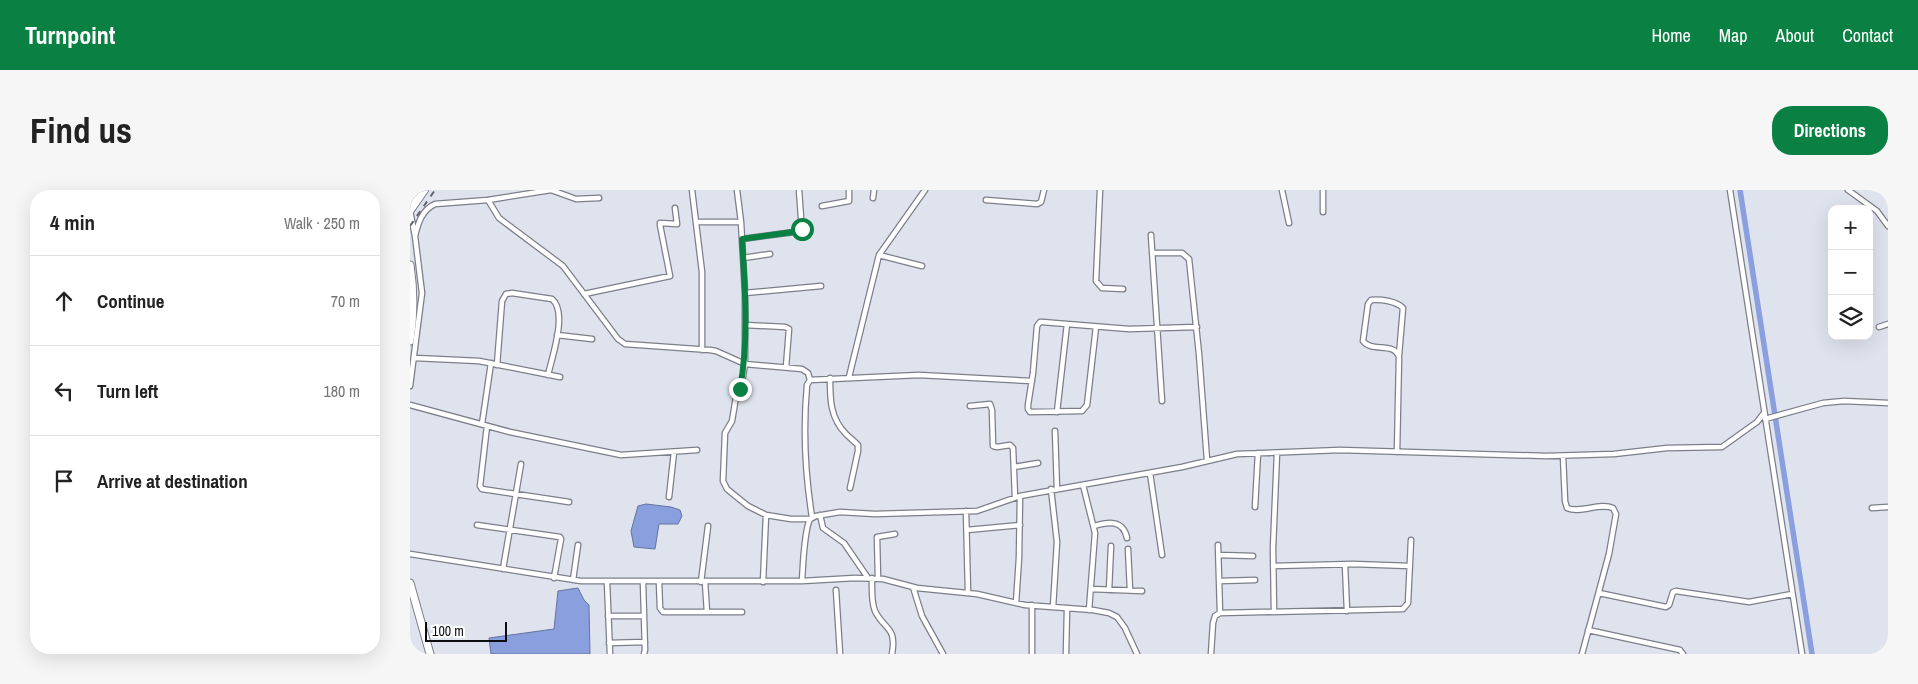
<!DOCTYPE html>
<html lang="en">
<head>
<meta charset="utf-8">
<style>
  body { margin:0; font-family:"Archivo Narrow",sans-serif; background:#f6f6f6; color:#222 }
  .controls { position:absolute; right:15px; top:15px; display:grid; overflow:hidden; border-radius:10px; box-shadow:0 5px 20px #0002 }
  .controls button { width:45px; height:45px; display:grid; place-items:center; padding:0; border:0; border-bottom:1px solid #e0e0e0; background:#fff; color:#222; font:25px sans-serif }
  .scale { position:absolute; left:15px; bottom:12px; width:82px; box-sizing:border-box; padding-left:5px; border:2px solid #0b0d10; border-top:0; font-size:14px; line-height:18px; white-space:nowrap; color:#0b0d10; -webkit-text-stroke:4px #fff; paint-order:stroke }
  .stop { position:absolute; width:15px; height:15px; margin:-11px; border:4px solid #0b8043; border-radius:50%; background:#fff }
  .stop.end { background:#0b8043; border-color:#fff; box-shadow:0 1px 5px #0008 }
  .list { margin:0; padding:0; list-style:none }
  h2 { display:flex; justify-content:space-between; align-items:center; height:65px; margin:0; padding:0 20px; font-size:21px }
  h2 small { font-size:16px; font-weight:400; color:#767676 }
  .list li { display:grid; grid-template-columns:32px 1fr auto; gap:15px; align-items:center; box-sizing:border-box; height:90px; padding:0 20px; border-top:1px solid #e0e0e0 }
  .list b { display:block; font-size:19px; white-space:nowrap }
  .list em { font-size:16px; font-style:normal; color:#767676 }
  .icon { flex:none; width:28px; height:28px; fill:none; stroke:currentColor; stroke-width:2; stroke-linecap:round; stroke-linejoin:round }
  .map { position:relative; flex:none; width:1478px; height:464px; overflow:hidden; border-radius:20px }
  header { display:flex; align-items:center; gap:30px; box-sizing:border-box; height:70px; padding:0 25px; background:#0b8043; color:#fff }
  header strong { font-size:24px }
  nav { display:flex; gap:28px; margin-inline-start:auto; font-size:18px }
  .intro { display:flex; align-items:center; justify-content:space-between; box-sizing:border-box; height:120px; padding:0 30px }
  h1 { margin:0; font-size:35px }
  .button { padding:12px 22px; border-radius:20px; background:#0b8043; color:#fff; font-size:18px; font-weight:700 }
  main { display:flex; gap:30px; padding:0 30px }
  aside { flex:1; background:#fff; border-radius:20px; box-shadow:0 5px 20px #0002 }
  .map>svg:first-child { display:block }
</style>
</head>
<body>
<header>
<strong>Turnpoint</strong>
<nav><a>Home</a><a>Map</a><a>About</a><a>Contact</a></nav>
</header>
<div class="intro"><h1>Find us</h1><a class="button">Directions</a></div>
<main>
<aside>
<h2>4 min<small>Walk · 250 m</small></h2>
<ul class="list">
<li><svg class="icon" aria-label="ahead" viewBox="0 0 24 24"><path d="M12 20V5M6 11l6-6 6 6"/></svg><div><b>Continue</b></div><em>70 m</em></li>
<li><svg class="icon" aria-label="left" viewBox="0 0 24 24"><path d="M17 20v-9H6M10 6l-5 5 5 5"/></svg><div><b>Turn left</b></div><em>180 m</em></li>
<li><svg class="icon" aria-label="arrive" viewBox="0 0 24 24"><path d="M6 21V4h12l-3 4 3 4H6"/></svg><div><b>Arrive at destination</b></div></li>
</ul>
</aside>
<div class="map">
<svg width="1478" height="464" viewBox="0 0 1478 464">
  <rect width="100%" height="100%" fill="#dfe3ee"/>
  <path fill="#8a9fdd" stroke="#6473a0" d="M 236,314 L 261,317 L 270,320 L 272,326 L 268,334 L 249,334 L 245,359 L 224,357 L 221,341 L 228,316 Z
    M 168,398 L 174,410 L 179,415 L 180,464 L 81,464 L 79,448 L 144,439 L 148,401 Z"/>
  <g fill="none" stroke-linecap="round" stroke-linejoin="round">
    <path stroke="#8a9fdd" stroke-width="5.5" d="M 1330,0 L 1402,464"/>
    <defs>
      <path id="minor" d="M 282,0 L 292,82 L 292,160
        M 327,0 L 331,32 L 335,103 L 335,174 L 331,199 L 326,207 L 322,231 L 315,243 L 313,291 L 317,299 L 328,308 L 338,316 L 356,325 L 381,329 L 400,329
        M 690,0 L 686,91 L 692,98 L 713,99
        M 872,0 L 879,33
        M 1320,0 L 1392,464
        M 1438,0 L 1467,21 L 1478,36
        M 463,8 L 464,0
        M 78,10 L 89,28 L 153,76 L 208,149 L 215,154 L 300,160 L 306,161 L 335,174 L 392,179 L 398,183 L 400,190
        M 576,10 L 627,14 L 631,12 L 634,0
        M 412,16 L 439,11 L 439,0
        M 0,21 L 5,46 L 12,103 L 0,196
        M 913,22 L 913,0
        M 287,32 L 331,32
        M 741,45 L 752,211
        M 5,46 C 8,33 12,20 25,14 L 78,10 L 141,0 L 166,9 L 189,8
        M 332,49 L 392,41 L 389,0
        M 742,63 L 772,63 L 779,69 L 789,164 L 797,270
        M 469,65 L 512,76
        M 333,68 L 360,64
        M 335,103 L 411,96
        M 174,104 L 260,86 L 250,35 L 250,33 L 267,34 L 265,18
        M 335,135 L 375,137 L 379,139 L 376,177
        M 686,137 L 677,215 L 672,221 L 620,222 L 618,219 L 618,215 L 623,183 L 627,136 L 630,132 L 632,132 L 719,139 L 787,137
        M 1469,137 L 1478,134
        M 147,145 L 182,149
        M 5,168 L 69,171 L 150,187
        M 87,175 L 92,111 L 96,104 L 102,103 L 142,109 C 158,122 142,167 138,185
        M 439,187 L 469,65 L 515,0
        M 420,188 C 420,209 420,228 436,244 C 440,248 444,251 448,255 L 448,261 L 440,298
        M 0,215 L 100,242 L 211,265 L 287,260
        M 560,216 L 580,214 L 582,220 L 583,256 L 587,257 L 600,255 L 603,258 L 605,307
        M 647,222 L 657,134
        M 1355,229 L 1413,213 L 1434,211 L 1478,213
        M 72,234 L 81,173
        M 77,236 L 70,296 L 72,299 L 159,312
        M 645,241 L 647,299
        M 987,262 L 989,167 C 984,151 962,163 953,151 L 958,114 L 961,110 C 971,109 986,111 993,118 L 989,165
        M 1153,266 L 1155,311 L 1157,318 C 1171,324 1189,312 1203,318 L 1206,324 L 1199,364 L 1172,464
        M 604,277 L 628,273
        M 740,283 L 752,365
        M 673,295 L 685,343 L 679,420
        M 641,299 L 647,352 L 643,417
        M 259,307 L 264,262
        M 845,317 L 848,263
        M 1462,318 L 1478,317
        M 556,321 L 558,403
        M 410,325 L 413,338 L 434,353 L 458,388
        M 402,327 C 395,283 393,239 397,195 L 400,190 L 509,185 L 622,191
        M 67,335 L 150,347 L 151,349 L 144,388
        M 684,336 C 698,332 713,329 717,348
        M 557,340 L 610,335
        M 808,355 L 810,423
        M 718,359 L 720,400
        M 0,364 L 171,391 L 392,391 L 445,388 L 473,389 L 507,398 L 567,404 L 615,415 L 683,420 L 699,423 L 707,427 L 715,438 L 727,464
        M 809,365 L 843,366
        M 935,375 L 937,421
        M 863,376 L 943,374 L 1000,376
        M 93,379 L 111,274
        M 462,388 C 462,399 461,411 465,421 C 474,440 487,436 482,464
        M 468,389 L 467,347 L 485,344
        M 163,390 L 168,355
        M 392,391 C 393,376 394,341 400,329 L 406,326 L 430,322 L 465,324 L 567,321 L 610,306 L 772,277 L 827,264 L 930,260 L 1136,266 L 1204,264 L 1257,258 L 1312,257 L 1347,232 L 1354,223
        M 809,391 L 845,390
        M 197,392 L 200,464
        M 233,392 L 235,460 L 234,464
        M 249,392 L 250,418 L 253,422 L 332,422
        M 291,392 L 298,336
        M 295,392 L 297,422
        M 353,392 L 356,325
        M 503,397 L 512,426 L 533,464
        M 681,399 L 732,401
        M 426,400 L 430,464
        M 699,400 L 701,356
        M 1189,403 L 1256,417 L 1259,415 L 1263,402 L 1266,401 L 1339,412 L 1382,404
        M 606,413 L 609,368 L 610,306
        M 864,422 L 863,358 L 867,263
        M 198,426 L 234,426
        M 1178,440 L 1270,460 L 1273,464
        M 199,453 L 235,452
        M 622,464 L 622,415
        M 656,464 L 657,419
        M 801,464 L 803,433 L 805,426 L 810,423 L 993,419 L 998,413 L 1001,350"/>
      <path id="primary" d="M 0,75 C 4,101 4,125 0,151
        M 0,393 L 20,464"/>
      <path id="trunk" d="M 0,20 L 14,0"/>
    </defs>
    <use href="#minor" stroke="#7c7f89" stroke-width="7"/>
    <use href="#primary" stroke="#7c7f89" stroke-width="9"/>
    <use href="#trunk" stroke="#7c7f89" stroke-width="10"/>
    <use href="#minor" stroke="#fff" stroke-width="4.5"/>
    <use href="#primary" stroke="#fff" stroke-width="7"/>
    <use href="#trunk" stroke="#fff" stroke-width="8"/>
    <path stroke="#63666c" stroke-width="2" stroke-dasharray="6 6" stroke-linecap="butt" d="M 0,36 L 25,0"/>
  </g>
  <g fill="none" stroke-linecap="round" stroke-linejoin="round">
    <path stroke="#0b8043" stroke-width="6" d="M 330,199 C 339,150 335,98 332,49 L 390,41 L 392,39"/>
  </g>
</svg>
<div class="controls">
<button>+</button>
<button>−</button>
<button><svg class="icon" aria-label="layers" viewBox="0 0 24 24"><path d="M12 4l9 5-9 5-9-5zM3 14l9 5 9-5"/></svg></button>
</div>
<div class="scale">100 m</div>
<div class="stop" style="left:392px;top:39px"></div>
<div class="stop end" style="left:330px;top:199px"></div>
</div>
</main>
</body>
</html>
